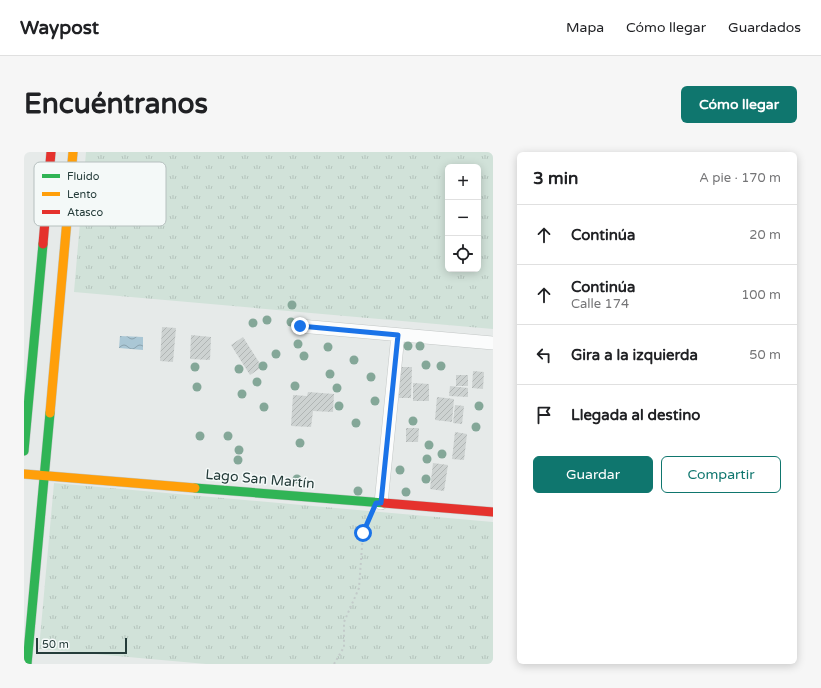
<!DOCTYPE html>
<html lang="es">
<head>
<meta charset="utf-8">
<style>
  body { margin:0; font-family:"Varela Round",sans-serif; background:#f6f6f6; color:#202124 }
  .controls { position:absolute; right:12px; top:12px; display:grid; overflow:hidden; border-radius:6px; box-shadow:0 2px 10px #0003 }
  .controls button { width:36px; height:36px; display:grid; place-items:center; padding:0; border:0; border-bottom:1px solid #e0e0e0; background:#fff; color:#202124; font:20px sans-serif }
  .scale { position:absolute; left:12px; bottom:10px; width:91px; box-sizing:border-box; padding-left:4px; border:2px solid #253c3a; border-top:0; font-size:11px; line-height:14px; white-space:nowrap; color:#253c3a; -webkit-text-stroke:3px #f4f9f8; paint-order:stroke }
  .stop { position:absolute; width:12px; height:12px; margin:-9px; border:3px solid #1a73e8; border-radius:50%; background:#fff }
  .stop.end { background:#1a73e8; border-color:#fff; box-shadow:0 1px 4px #0008 }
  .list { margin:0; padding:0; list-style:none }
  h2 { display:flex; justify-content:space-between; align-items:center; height:52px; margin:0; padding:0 16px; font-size:17px }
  h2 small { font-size:13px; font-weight:400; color:#757577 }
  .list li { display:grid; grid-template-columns:26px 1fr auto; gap:12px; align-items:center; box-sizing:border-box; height:60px; padding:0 16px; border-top:1px solid #e0e0e0 }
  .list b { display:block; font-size:15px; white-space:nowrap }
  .list p { margin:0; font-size:13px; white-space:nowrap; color:#757577 }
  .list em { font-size:13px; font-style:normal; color:#757577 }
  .actions { display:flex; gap:8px; padding:12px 16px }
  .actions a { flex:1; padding:9px 0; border:1px solid #0f766e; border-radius:6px; text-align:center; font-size:14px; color:#0f766e }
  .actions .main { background:#0f766e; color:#fff }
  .icon { flex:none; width:22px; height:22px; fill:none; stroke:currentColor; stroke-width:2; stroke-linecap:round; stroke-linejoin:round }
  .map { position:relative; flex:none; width:469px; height:512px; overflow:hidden; border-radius:6px }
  header { display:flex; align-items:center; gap:24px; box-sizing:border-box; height:56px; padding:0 20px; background:#fff; border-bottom:1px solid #e0e0e0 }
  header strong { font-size:19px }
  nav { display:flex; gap:22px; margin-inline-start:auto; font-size:14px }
  .intro { display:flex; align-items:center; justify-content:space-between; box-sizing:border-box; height:96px; padding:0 24px }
  h1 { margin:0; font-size:28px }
  .button { padding:10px 18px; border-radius:6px; background:#0f766e; color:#fff; font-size:14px; font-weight:700 }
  main { display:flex; gap:24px; padding:0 24px }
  aside { flex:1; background:#fff; border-radius:6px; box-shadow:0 2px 10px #0003 }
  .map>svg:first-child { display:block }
</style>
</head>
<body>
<header>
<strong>Waypost</strong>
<nav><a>Mapa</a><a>Cómo llegar</a><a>Guardados</a></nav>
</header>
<div class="intro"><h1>Encuéntranos</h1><a class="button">Cómo llegar</a></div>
<main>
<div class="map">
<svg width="469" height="512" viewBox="0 0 469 512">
  <defs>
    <pattern id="grass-tufts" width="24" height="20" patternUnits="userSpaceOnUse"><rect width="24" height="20" fill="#d1e2d9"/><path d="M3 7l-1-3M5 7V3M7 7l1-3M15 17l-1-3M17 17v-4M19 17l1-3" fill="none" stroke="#b3c3bb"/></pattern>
    <pattern id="water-waves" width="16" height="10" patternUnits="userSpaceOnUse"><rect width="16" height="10" fill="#aac7d5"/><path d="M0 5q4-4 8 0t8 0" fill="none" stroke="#8aa3ae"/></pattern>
    <pattern id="building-hatch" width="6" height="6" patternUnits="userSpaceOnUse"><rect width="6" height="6" fill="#cdd2d1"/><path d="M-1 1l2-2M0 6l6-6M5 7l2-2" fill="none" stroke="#b0b5b4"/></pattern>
  </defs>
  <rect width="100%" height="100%" fill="#e6eae9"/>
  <path fill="url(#grass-tufts)" fill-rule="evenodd" d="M 62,0 L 469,0 L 469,177 L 50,140 ZM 424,15 L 454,15 L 454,117 L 424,117 Z
    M 30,331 L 469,370 L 469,512 L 182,512 L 15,497 Z"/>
  <path fill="url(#water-waves)" d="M 96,184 L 119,185 L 119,198 L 95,196 Z"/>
  <path fill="url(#building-hatch)" d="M 138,175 L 152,176 L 149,210 L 136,209 Z
    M 167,183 L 187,185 L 186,208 L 166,207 Z
    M 219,185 L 238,215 L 226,223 L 207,193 Z
    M 376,215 L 388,215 L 387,246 L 375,246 Z
    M 449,219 L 460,220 L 459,237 L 448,236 Z
    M 432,223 L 444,223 L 444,234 L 432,234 Z
    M 389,231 L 405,232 L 405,249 L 389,249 Z
    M 426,234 L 444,236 L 444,245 L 425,244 Z
    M 284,240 L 310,242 L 309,260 L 289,259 L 287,275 L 267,274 L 269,243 L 283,244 Z
    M 413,245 L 430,247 L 428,270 L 411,268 Z
    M 431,253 L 440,254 L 438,272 L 429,271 Z
    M 382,276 L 395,276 L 394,290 L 382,290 Z
    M 431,280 L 443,282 L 440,308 L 428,307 Z
    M 409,311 L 424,313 L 420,339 L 406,337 Z"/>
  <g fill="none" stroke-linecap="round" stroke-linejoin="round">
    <defs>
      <path id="street" d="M 276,174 L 469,191
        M 357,351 L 374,183"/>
      <path id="fast" d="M 0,299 L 19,92
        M 171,336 L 360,351
        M 3,512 L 26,261"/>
      <path id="slow" d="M 26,261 L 49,0
        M 0,322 L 171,336"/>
      <path id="jam" d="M 19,92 L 27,0
        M 360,351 L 469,360"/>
    </defs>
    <use href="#street" stroke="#c3c7c6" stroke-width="14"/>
    <use href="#fast" stroke="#c2c8c6" stroke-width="10"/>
    <use href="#slow" stroke="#c2c8c6" stroke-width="10"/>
    <use href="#jam" stroke="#c2c8c6" stroke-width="10"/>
    <path stroke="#c2cac9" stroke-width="2" stroke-dasharray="2 3" stroke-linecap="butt" d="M 310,512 L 320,495 L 320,470 L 335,436 L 339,381 L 346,365"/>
    <use href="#street" stroke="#fbfcfc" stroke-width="13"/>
    <use href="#fast" stroke="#30b455" stroke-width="9"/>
    <use href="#slow" stroke="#ff9f0a" stroke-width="9"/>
    <use href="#jam" stroke="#e5322d" stroke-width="9"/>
  </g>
  <g fill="#84a798">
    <circle cx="268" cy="153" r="4.5"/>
    <circle cx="243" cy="168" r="4.5"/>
    <circle cx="267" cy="170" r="4.5"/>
    <circle cx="229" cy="171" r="4.5"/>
    <circle cx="274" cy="192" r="4.5"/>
    <circle cx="384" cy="194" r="4.5"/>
    <circle cx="396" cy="194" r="4.5"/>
    <circle cx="304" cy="195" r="4.5"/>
    <circle cx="252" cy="202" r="4.5"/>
    <circle cx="280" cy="204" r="4.5"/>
    <circle cx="330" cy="208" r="4.5"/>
    <circle cx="402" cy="213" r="4.5"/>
    <circle cx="239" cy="214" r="4.5"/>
    <circle cx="417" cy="214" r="4.5"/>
    <circle cx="171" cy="215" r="4.5"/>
    <circle cx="215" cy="217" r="4.5"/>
    <circle cx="306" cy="222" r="4.5"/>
    <circle cx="347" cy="225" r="4.5"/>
    <circle cx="233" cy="230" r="4.5"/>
    <circle cx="271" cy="234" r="4.5"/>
    <circle cx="173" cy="235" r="4.5"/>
    <circle cx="313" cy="236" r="4.5"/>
    <circle cx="218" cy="242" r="4.5"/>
    <circle cx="351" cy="249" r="4.5"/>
    <circle cx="315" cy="254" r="4.5"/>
    <circle cx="455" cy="254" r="4.5"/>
    <circle cx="240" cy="255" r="4.5"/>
    <circle cx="389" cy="269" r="4.5"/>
    <circle cx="332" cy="271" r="4.5"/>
    <circle cx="452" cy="275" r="4.5"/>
    <circle cx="176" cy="284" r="4.5"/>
    <circle cx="204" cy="284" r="4.5"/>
    <circle cx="276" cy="291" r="4.5"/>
    <circle cx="405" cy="293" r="4.5"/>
    <circle cx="215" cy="298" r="4.5"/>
    <circle cx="418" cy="302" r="4.5"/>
    <circle cx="403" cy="307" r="4.5"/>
    <circle cx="214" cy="308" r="4.5"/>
    <circle cx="376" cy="318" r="4.5"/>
    <circle cx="273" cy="327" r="4.5"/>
    <circle cx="402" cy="327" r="4.5"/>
    <circle cx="334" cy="339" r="4.5"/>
    <circle cx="382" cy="340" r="4.5"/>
  </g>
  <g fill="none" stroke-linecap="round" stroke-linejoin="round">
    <path stroke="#1a73e8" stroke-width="5" d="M 276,174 L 374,183 L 357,351 L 352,351 L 339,381"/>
  </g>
  <g text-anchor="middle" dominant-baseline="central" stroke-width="3" stroke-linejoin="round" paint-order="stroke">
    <g font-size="14" fill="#253c3a" stroke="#f4f9f8">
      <text transform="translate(236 327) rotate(5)">Lago San Martín</text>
    </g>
  </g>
  <rect x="10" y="10" width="132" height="64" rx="6" fill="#f4f9f8" stroke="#b6c0bf" stroke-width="1"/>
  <rect x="18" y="22" width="18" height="4" fill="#30b455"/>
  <rect x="18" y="40" width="18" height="4" fill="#ff9f0a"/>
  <rect x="18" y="58" width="18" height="4" fill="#e5322d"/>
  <g font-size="11" fill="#253c3a">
    <text x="43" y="28">Fluido</text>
    <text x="43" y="46">Lento</text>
    <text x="43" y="64">Atasco</text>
  </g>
</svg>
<div class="controls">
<button>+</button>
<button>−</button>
<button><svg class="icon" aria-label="locate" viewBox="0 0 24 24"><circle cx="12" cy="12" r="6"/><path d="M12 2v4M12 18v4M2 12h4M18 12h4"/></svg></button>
</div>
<div class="scale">50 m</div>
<div class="stop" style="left:339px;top:381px"></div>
<div class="stop end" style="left:276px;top:174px"></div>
</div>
<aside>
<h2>3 min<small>A pie · 170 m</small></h2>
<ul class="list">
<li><svg class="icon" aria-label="ahead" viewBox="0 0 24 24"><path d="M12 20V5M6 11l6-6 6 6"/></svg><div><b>Continúa</b></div><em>20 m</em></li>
<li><svg class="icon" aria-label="ahead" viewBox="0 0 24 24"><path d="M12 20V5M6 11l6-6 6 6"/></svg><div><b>Continúa</b><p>Calle 174</p></div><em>100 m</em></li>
<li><svg class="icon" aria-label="left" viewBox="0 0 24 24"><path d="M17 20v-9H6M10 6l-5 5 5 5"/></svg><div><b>Gira a la izquierda</b></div><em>50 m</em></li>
<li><svg class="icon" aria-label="arrive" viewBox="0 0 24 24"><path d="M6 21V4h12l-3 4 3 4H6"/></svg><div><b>Llegada al destino</b></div></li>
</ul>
<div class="actions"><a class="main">Guardar</a><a>Compartir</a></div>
</aside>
</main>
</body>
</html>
